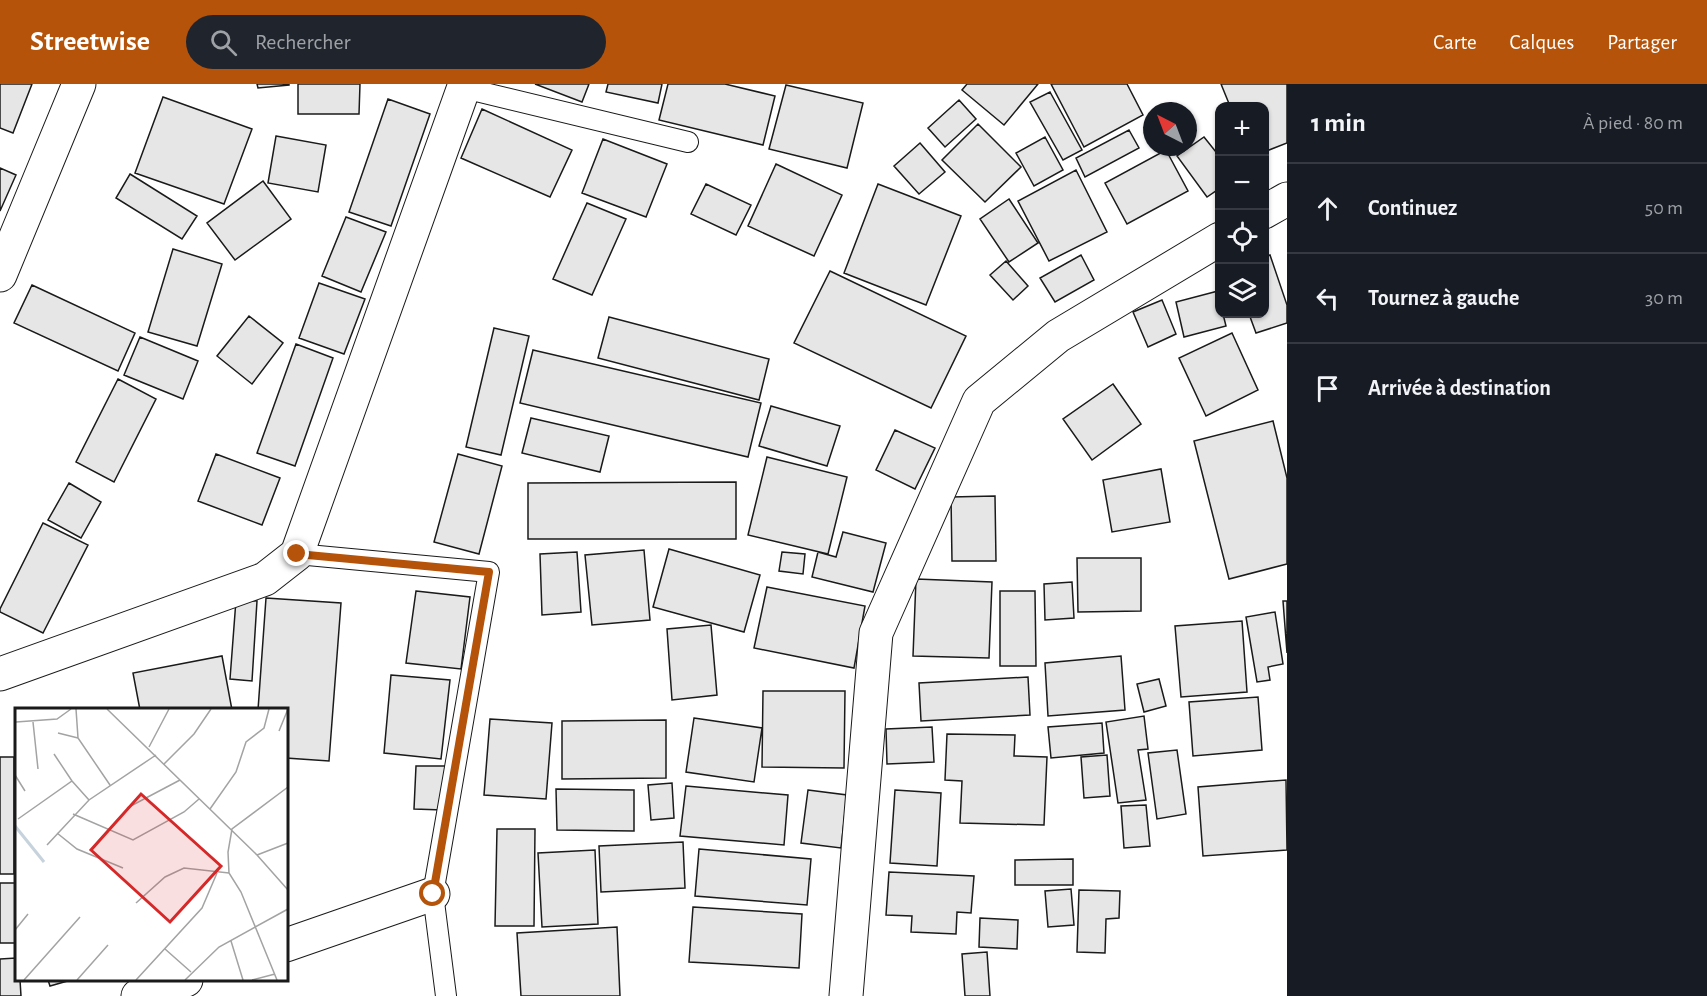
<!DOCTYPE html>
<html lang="fr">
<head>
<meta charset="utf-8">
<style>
  body { margin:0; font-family:"Alegreya Sans",sans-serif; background:#20242c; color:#f1f3f6 }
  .controls { position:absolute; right:18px; top:18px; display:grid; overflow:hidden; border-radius:12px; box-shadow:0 2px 4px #0004 }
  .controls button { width:54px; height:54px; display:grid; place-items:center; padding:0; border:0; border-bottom:2px solid #363941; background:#171b24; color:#f1f3f6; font:30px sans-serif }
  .compass { position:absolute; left:1143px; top:18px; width:54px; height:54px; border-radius:50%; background:#171b24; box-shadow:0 2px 4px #0004; rotate:318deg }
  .stop { position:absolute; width:18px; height:18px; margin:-14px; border:4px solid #b45309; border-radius:50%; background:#fff }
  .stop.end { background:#b45309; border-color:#fff; box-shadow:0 2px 6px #0008 }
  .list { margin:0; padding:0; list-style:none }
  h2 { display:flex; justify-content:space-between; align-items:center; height:78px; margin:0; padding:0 24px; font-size:26px }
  h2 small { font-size:20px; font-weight:400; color:#9ea1a6 }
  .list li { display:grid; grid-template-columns:39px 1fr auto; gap:18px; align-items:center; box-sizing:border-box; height:90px; padding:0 24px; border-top:2px solid #363941 }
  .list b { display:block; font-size:22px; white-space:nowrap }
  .list em { font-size:20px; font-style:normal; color:#9ea1a6 }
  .icon { flex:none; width:33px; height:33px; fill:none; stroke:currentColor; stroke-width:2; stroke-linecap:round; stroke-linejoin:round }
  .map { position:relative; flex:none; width:1287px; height:912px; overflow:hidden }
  header { display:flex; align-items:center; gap:36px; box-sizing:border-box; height:84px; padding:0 30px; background:#b45309; color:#fff }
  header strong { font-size:28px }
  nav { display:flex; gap:33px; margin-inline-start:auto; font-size:21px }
  .search { width:420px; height:54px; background:#20242c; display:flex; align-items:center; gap:15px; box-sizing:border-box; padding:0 21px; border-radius:33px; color:#9ea1a6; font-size:22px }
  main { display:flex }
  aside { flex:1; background:#171b24 }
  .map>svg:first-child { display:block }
</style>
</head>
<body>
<header>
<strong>Streetwise</strong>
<div class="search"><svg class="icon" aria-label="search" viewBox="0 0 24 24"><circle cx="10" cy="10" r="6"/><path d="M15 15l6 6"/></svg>Rechercher</div>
<nav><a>Carte</a><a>Calques</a><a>Partager</a></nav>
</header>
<main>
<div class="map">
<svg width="1287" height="912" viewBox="0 0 1287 912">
  <rect width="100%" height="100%" fill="#fff"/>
  <path fill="#e6e6e6" stroke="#1a1a1a" stroke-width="1.5" d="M 0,0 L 32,0 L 13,49 L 0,44 Z
    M 257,0 L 289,0 L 289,1 L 258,4 Z
    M 298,0 L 360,0 L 359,30 L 298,30 Z
    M 535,0 L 589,0 L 582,18 Z
    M 608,0 L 662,0 L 658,19 L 606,8 Z
    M 668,0 L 725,0 L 775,12 L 763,61 L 659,36 Z
    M 967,0 L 1038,0 L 1004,41 L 962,6 Z
    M 1051,0 L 1127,0 L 1143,31 L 1084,63 Z
    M 1221,0 L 1287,0 L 1287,59 L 1264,68 L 1264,22 L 1230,22 Z
    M 786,1 L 863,19 L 847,84 L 769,65 Z
    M 1050,8 L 1082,66 L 1063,76 L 1030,18 Z
    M 163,13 L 252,45 L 224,120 L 135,89 Z
    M 388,15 L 430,30 L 391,142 L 349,128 Z
    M 959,16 L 976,35 L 945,63 L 928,44 Z
    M 482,25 L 572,66 L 550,113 L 461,74 Z
    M 978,40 L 1021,83 L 985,118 L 942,76 Z
    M 1129,46 L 1139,64 L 1085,93 L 1076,74 Z
    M 276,52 L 326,61 L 318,108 L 268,99 Z
    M 1045,53 L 1063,86 L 1034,102 L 1016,69 Z
    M 1204,53 L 1220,73 L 1220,104 L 1207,113 L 1177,72 Z
    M 603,55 L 667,80 L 646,133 L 582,109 Z
    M 920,59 L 945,88 L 919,110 L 894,82 Z
    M 1166,66 L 1188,107 L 1127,140 L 1105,99 Z
    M 776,80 L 842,111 L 814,172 L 748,142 Z
    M 0,84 L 16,91 L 0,127 Z
    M 1076,86 L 1107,148 L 1049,177 L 1018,117 Z
    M 130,90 L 197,132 L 182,155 L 116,114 Z
    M 263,97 L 291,135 L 235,176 L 207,139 Z
    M 706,100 L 751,121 L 736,151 L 691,130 Z
    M 878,100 L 961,132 L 926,221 L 844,189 Z
    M 1009,115 L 1038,159 L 1009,178 L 980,135 Z
    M 587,119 L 626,135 L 592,211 L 553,195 Z
    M 346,133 L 386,148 L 361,208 L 322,192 Z
    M 173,165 L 222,180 L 197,262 L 148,248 Z
    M 1081,171 L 1094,196 L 1055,218 L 1040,194 Z
    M 1270,171 L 1287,221 L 1287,239 L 1256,249 L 1249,230 L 1264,230 L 1264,173 Z
    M 1006,177 L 1028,202 L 1013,216 L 990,191 Z
    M 830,187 L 966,252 L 931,324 L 794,259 Z
    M 319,199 L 365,215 L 344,270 L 299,254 Z
    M 32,201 L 135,249 L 118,287 L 14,239 Z
    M 1218,207 L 1220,230 L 1223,230 L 1226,242 L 1184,253 L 1176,218 Z
    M 1162,216 L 1176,250 L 1148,263 L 1133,228 Z
    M 249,232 L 283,259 L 252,300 L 217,272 Z
    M 609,233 L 769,275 L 759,316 L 598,274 Z
    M 494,244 L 529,252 L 501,371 L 466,363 Z
    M 1232,249 L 1258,306 L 1206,332 L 1179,274 Z
    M 140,253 L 198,277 L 183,315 L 124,291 Z
    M 296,260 L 333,274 L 295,382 L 257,369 Z
    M 533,266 L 761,319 L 748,373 L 520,319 Z
    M 118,295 L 156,315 L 114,398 L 76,378 Z
    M 1113,300 L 1141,340 L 1092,376 L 1063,335 Z
    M 771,322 L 840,342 L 827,382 L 759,362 Z
    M 531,334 L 609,352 L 600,388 L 522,369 Z
    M 1273,337 L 1287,394 L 1287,480 L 1229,495 L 1194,357 Z
    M 895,346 L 935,364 L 915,405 L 876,386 Z
    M 216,370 L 280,394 L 262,441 L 198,417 Z
    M 458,370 L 502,382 L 479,470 L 434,458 Z
    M 767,373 L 847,393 L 828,470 L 748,451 Z
    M 1161,385 L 1170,438 L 1112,448 L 1103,396 Z
    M 736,398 L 736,455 L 528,455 L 528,399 Z
    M 69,399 L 101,418 L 81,454 L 48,436 Z
    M 995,412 L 996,477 L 952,477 L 951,413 Z
    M 43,439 L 88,461 L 43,549 L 0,528 L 0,525 Z
    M 843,448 L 886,459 L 873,508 L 812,493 L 818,468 L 836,473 Z
    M 669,465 L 760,491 L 744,548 L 653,523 Z
    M 644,466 L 650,536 L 592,541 L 585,471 Z
    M 577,468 L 581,528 L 542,531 L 540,470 Z
    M 782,468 L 805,470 L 803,490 L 779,487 Z
    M 1077,474 L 1141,474 L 1141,527 L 1078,528 Z
    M 916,495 L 992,498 L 989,574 L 913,572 Z
    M 1072,498 L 1074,534 L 1045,536 L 1044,500 Z
    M 767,503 L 865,522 L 854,584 L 754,564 Z
    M 416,507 L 470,513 L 461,585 L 406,579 Z
    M 1000,507 L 1035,507 L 1036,582 L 1000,582 Z
    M 266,514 L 341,519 L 329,677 L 286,674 L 286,626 L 258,626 Z
    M 236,516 L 257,517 L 252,597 L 230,595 Z
    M 1283,517 L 1287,517 L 1287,569 Z
    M 1275,528 L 1283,580 L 1268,583 L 1270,596 L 1257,598 L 1246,533 Z
    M 1242,537 L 1247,608 L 1181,613 L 1175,542 Z
    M 711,541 L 717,611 L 672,616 L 667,545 Z
    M 222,572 L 232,626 L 140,626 L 133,589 Z
    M 1121,572 L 1125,626 L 1048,632 L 1045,579 Z
    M 391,591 L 450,596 L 441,675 L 384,669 Z
    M 1028,593 L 1030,631 L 921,637 L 919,599 Z
    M 1159,595 L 1166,622 L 1144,628 L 1137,600 Z
    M 763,607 L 845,607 L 844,684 L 762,683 Z
    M 1258,613 L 1262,666 L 1193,672 L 1189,618 Z
    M 1144,632 L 1148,665 L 1138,666 L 1146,716 L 1118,719 L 1106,638 Z
    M 694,634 L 762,644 L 754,698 L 686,688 Z
    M 490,635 L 552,639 L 546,715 L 484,711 Z
    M 666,636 L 666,694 L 562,695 L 562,637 Z
    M 1102,639 L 1104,669 L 1051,674 L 1048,643 Z
    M 932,643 L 934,678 L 887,680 L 886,645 Z
    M 947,650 L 1015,651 L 1014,672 L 1047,673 L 1044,741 L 960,739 L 962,697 L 945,696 Z
    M 1177,666 L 1186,730 L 1157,735 L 1148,669 Z
    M 1107,671 L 1110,712 L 1084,714 L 1081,673 Z
    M 0,673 L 14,673 L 14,790 L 0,790 Z
    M 416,682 L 445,682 L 443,726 L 414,725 Z
    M 1286,696 L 1287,766 L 1203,772 L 1198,703 Z
    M 672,699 L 674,734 L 651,736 L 648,701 Z
    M 686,702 L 788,711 L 784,761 L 680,752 Z
    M 556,705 L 634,706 L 634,747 L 557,746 Z
    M 808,706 L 847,711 L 841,764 L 801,759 Z
    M 895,706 L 941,709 L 937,782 L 890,779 Z
    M 1146,721 L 1150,762 L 1124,764 L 1121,722 Z
    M 497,745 L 535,745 L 534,842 L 495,842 Z
    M 683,758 L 685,804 L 601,808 L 599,762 Z
    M 699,765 L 811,775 L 807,821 L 695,812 Z
    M 595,766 L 598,840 L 542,843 L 538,769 Z
    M 1073,775 L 1073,801 L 1015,801 L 1015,776 Z
    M 889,788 L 974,792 L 971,829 L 957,828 L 956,850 L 911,848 L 912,832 L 886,831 Z
    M 0,799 L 16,799 L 16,859 L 0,859 Z
    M 1071,805 L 1074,841 L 1048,843 L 1045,807 Z
    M 1079,806 L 1120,807 L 1119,834 L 1106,835 L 1105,869 L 1077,868 Z
    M 693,823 L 802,830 L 799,884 L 689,878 Z
    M 980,834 L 1018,836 L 1017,865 L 979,863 Z
    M 617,843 L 620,912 L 521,912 L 517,849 Z
    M 987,868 L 990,912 L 965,912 L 962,870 Z
    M 16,874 L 16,896 L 20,896 L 21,912 L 0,912 L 0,875 Z
    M 48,896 L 71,896 L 50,902 Z"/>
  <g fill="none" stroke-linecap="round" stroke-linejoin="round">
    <defs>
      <path id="lane" d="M 464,4 L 688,58
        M 297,470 L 489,488 L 433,810 L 446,912"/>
      <path id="street" d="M 1264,128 L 1287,115
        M 0,191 L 79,0
        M 0,590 L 265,495 L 297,470 L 465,0
        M 286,861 L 433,810
        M 138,912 L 186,896
        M 846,912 L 876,549 L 979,317 L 1058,252 L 1220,155"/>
    </defs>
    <use href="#lane" stroke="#1a1a1a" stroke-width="22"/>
    <use href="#street" stroke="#1a1a1a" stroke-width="35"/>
    <use href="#lane" stroke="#fff" stroke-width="20"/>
    <use href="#street" stroke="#fff" stroke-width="33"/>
  </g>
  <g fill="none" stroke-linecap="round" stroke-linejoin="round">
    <path stroke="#b45309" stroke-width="8" d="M 297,470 L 489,488 L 433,810"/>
  </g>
  <g transform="translate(15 624)">
    <rect width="273" height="273" fill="#fff"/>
    <path fill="none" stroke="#c6d2dc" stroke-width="3" d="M 0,118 L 29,154"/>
    <path fill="none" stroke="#a3a3a3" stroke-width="1.5" d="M 61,1 L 63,30 L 95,77M 92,1 L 242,147 L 273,182M 1,14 L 42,11 L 56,1M 18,14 L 23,61M 264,23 L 273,1M 43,25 L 63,30M 134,39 L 154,1M 39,46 L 57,73M 149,56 L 179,26 L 196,1M 0,67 L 10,83M 112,100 L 165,72M 195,101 L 221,64 L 231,34 L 249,20 L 254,1M 58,106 L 118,132 L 169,104 L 184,91M 3,111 L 57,73 L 74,92M 42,125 L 62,141 L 108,160M 32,137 L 74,92 L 141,47M 242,147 L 273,135M 121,195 L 150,169 L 169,160 L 214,165M 0,222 L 13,206M 216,233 L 228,272M 150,241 L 176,264M 9,272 L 65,209M 62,272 L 93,237M 121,272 L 187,200 L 202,165M 170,272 L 204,239 L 273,201M 237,272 L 260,266M 262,272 L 226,184 L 214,165 L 213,144 L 217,121 L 273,79"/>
    <path fill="#d62828" fill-opacity="0.15" stroke="#d62828" stroke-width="3" d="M 126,86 L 206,158 L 155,214 L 76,142 Z"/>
    <rect width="273" height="273" fill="none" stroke="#1a1a1a" stroke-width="3"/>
  </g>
</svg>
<div class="controls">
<button>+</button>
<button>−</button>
<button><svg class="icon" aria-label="locate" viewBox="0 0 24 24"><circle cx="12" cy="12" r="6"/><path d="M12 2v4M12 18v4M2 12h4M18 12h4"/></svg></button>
<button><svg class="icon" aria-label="layers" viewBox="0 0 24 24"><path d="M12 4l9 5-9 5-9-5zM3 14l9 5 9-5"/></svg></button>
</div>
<svg class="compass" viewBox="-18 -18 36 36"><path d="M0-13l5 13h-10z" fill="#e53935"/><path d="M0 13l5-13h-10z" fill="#9ea1a6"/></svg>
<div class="stop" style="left:433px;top:810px"></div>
<div class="stop end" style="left:297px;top:470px"></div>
</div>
<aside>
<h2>1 min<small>À pied · 80 m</small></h2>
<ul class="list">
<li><svg class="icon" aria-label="ahead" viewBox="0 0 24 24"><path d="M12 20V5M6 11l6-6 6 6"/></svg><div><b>Continuez</b></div><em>50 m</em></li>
<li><svg class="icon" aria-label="left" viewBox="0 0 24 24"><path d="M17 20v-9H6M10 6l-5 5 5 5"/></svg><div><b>Tournez à gauche</b></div><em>30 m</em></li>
<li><svg class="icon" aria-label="arrive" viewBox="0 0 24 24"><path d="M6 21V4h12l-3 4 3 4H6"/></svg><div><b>Arrivée à destination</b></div></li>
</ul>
</aside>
</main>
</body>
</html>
